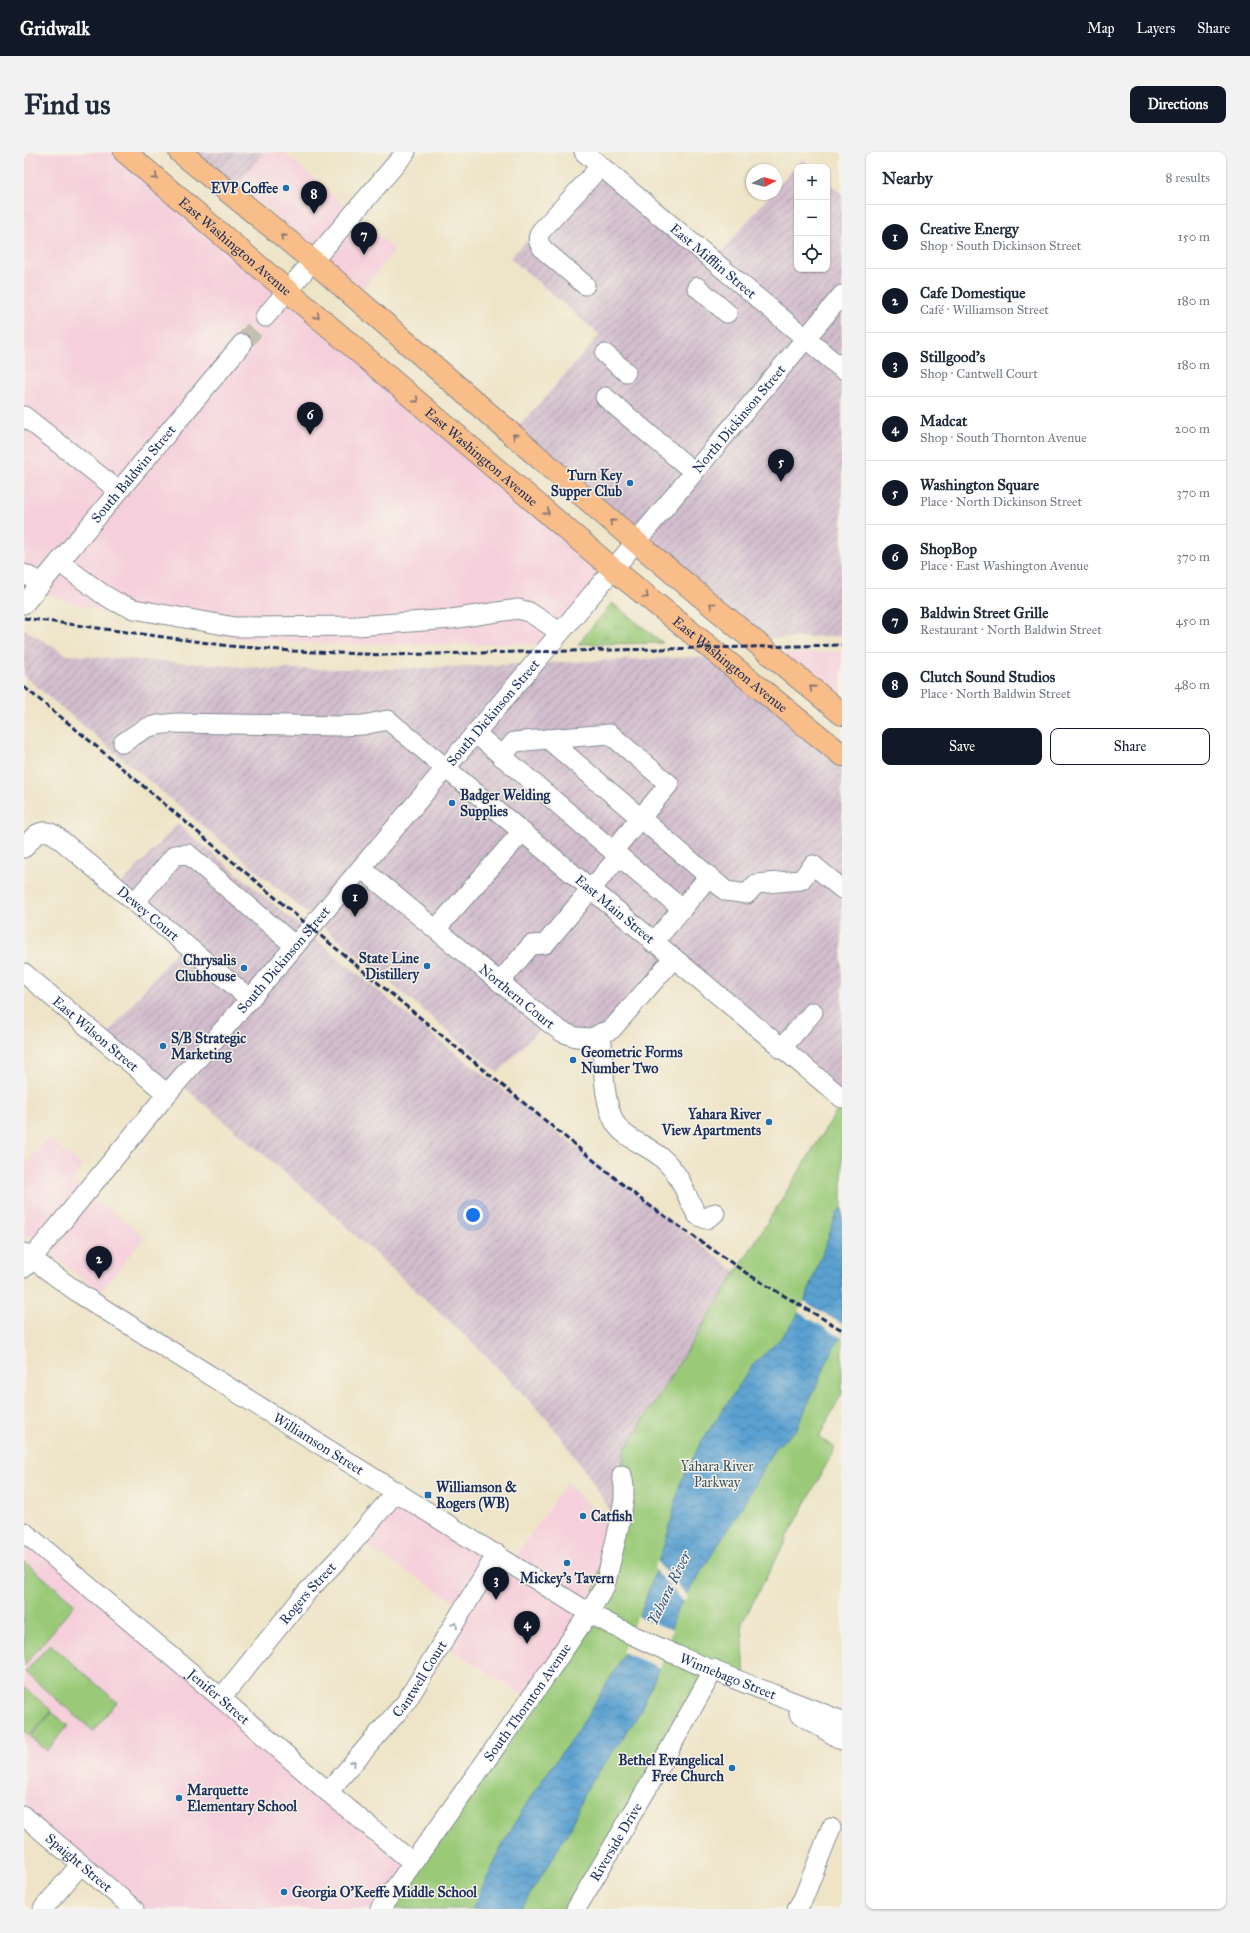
<!DOCTYPE html>
<html lang="en">
<head>
<meta charset="utf-8">
<style>
  body { margin:0; font-family:"IM FELL Great Primer",serif; background:#f2f2f3; color:#1f2937 }
  .controls { position:absolute; right:12px; top:12px; display:grid; overflow:hidden; border-radius:8px; box-shadow:0 1px 3px #0004 }
  .controls button { width:36px; height:36px; display:grid; place-items:center; padding:0; border:0; border-bottom:1px solid #e0e1e3; background:#fff; color:#1f2937; font:20px sans-serif }
  .compass { position:absolute; left:722px; top:12px; width:36px; height:36px; border-radius:50%; background:#fff; box-shadow:0 1px 3px #0004; rotate:84deg }
  .you { position:absolute; left:449px; top:1063px; width:14px; height:14px; margin:-10px; border:3px solid #fff; border-radius:50%; background:#1a73e8; box-shadow:0 0 0 6px #1a73e833 }
  .badge { display:grid; place-items:center; width:26px; height:26px; border-radius:50%; background:#111827; color:#fff; font-size:13px; font-weight:700 }
  .pin { position:absolute; translate:-50% -33px; filter:drop-shadow(0 1px 2px #0008) }
  .pin::after { content:''; position:absolute; top:21px; width:14px; height:12px; background:inherit; clip-path:polygon(0 0,100% 0,50% 100%) }
  .list { margin:0; padding:0; list-style:none }
  h2 { display:flex; justify-content:space-between; align-items:center; height:52px; margin:0; padding:0 16px; font-size:17px }
  h2 small { font-size:13px; font-weight:400; color:#747a83 }
  .list li { display:grid; grid-template-columns:26px 1fr auto; gap:12px; align-items:center; box-sizing:border-box; height:64px; padding:0 16px; border-top:1px solid #e0e1e3 }
  .list b { display:block; font-size:15px; white-space:nowrap }
  .list p { margin:0; font-size:13px; white-space:nowrap; color:#747a83 }
  .list em { font-size:13px; font-style:normal; color:#747a83 }
  .actions { display:flex; gap:8px; padding:12px 16px }
  .actions a { flex:1; padding:9px 0; border:1px solid #111827; border-radius:8px; text-align:center; font-size:14px; color:#111827 }
  .actions .main { background:#111827; color:#fff }
  .icon { flex:none; width:22px; height:22px; fill:none; stroke:currentColor; stroke-width:2; stroke-linecap:round; stroke-linejoin:round }
  .map { position:relative; flex:none; width:818px; height:1757px; overflow:hidden; border-radius:8px }
  header { display:flex; align-items:center; gap:24px; box-sizing:border-box; height:56px; padding:0 20px; background:#111827; color:#fff }
  header strong { font-size:19px }
  nav { display:flex; gap:22px; margin-inline-start:auto; font-size:14px }
  .intro { display:flex; align-items:center; justify-content:space-between; box-sizing:border-box; height:96px; padding:0 24px }
  h1 { margin:0; font-size:28px }
  .button { padding:10px 18px; border-radius:8px; background:#111827; color:#fff; font-size:14px; font-weight:700 }
  main { display:flex; gap:24px; padding:0 24px }
  aside { flex:1; background:#fff; border-radius:8px; box-shadow:0 1px 3px #0004 }
  .map>svg:first-child { display:block }
</style>
</head>
<body>
<header>
<strong>Gridwalk</strong>
<nav><a>Map</a><a>Layers</a><a>Share</a></nav>
</header>
<div class="intro"><h1>Find us</h1><a class="button">Directions</a></div>
<main>
<div class="map">
<svg width="818" height="1757" viewBox="0 0 818 1757">
  <defs>
    <pattern id="industrial-furrows" width="10" height="10" patternUnits="userSpaceOnUse"><rect width="10" height="10" fill="#d1bdcc"/><path d="M-1 1l2-2M0 10L10 0M9 11l2-2" fill="none" stroke="#a99aa9"/></pattern>
    <pattern id="grass-tufts" width="24" height="20" patternUnits="userSpaceOnUse"><rect width="24" height="20" fill="#9aca78"/><path d="M3 7l-1-3M5 7V3M7 7l1-3M15 17l-1-3M17 17v-4M19 17l1-3" fill="none" stroke="#7da466"/></pattern>
    <pattern id="water-waves" width="16" height="10" patternUnits="userSpaceOnUse"><rect width="16" height="10" fill="#5aa0d0"/><path d="M0 5q4-4 8 0t8 0" fill="none" stroke="#4a83ac"/></pattern>
  </defs>
  <rect width="100%" height="100%" fill="#f7f3e8"/>
  <filter id="ink" filterUnits="userSpaceOnUse"><feTurbulence type="fractalNoise" baseFrequency=".025" numOctaves="2"/><feDisplacementMap in="SourceGraphic" scale="8" xChannelSelector="R" yChannelSelector="G"/><feConvolveMatrix kernelMatrix="1 2 1 2 8 2 1 2 1" color-interpolation-filters="sRGB"/></filter>
  <filter id="wash" filterUnits="userSpaceOnUse"><feTurbulence type="fractalNoise" baseFrequency=".012" numOctaves="4" result="noise"/><feDisplacementMap in="SourceGraphic" scale="16" xChannelSelector="R" yChannelSelector="G"/><feGaussianBlur stdDeviation="0.9" result="paint"/><feColorMatrix in="noise" values="0 0 0 0 0 0 0 0 0 0 0 0 0 0 0 0 0 1.4 0 .05"/><feComposite in="paint" operator="in"/></filter>
  <g filter="url(#wash)">
    <rect width="100%" height="100%" fill="#eee4c7"/>
    <path fill="#f5cfdb" d="M 0,0 L 101,0 L 589,417 L 526,492 L 305,492 L 212,486 L 65,456 L 0,435 Z
      M 239,0 L 259,0 L 371,98 L 339,137 L 214,32 Z
      M 818,500 L 818,562 L 747,502 Z
      M 24,986 L 59,1014 L 49,1028 L 120,1085 L 76,1141 L 4,1083 L 0,1088 L 0,1015 Z
      M 543,1330 L 593,1384 L 581,1434 L 506,1547 L 419,1492 L 441,1456 L 332,1387 L 373,1339 L 487,1411 Z
      M 0,1380 L 388,1710 L 356,1757 L 110,1757 L 0,1664 Z"/>
    <path fill="url(#industrial-furrows)" d="M 156,0 L 239,0 L 207,41 Z
      M 778,7 L 787,15 L 773,15 L 773,117 L 803,117 L 803,29 L 818,42 L 818,484 L 729,487 L 486,280 L 498,271 L 576,183 L 486,106 L 575,13 L 694,104 L 747,42 L 752,42 L 752,37 Z
      M 0,477 L 43,503 L 255,517 L 375,517 L 696,504 L 818,603 L 818,946 L 649,807 L 567,886 L 523,869 L 474,921 L 0,524 Z
      M 153,672 L 392,870 L 712,1120 L 600,1299 L 595,1374 L 566,1326 L 523,1267 L 455,1197 L 291,1046 L 154,930 L 143,942 L 79,888 L 159,791 L 94,736 Z"/>
    <path fill="url(#grass-tufts)" stroke="#5a7c6b" d="M 588,451 L 639,491 L 554,492 Z"/>
    <path fill="#9aca78" stroke="#5a7c6b" d="M 818,951 L 818,1241 L 795,1285 L 811,1296 L 718,1471 L 721,1531 L 690,1517 L 552,1757 L 356,1757 L 565,1461 L 598,1323 L 600,1299 Z
      M 0,1409 L 51,1452 L 0,1514 Z
      M 26,1492 L 93,1550 L 69,1579 L 1,1520 Z
      M 0,1535 L 28,1559 L 6,1584 L 0,1578 Z
      M 28,1560 L 44,1574 L 23,1599 L 7,1585 Z"/>
    <path fill="url(#water-waves)" stroke="#3a6897" d="M 818,1056 L 818,1183 L 809,1197 L 772,1278 L 751,1296 L 719,1353 L 653,1458 L 632,1523 L 614,1564 L 560,1641 L 547,1675 L 497,1757 L 448,1757 L 485,1680 L 509,1641 L 563,1565 L 598,1506 L 619,1455 L 645,1378 L 656,1332 L 677,1290 L 729,1213 L 755,1188 L 772,1166 L 782,1146 L 813,1061 Z"/>
    <path fill="#eee4c7" d="M 780,1149 L 818,1172 L 818,1186 L 774,1160 Z
      M 632,1409 L 664,1444 L 660,1450 L 630,1417 Z
      M 613,1464 L 648,1478 L 636,1516 L 598,1500 Z"/>
  </g>
  <g filter="url(#ink)">
    <g fill="none" stroke-linecap="round" stroke-linejoin="round">
      <path stroke="#c4c0b2" stroke-width="19" stroke-dasharray="19 10" stroke-linecap="butt" d="M 218,192 L 241,165"/>
      <defs>
        <g id="minor">
          <path id="s1" d="M 560,0 L 818,217"/>
          <path d="M 561,133 L 521,99 C 515,93 512,87 517,79 L 577,14"/>
          <path d="M 673,135 L 703,161"/>
          <path d="M 241,165 L 382,0"/>
          <path d="M 581,202 L 602,220"/>
          <path d="M 581,245 L 670,320"/>
          <path d="M 0,264 L 95,339"/>
          <path d="M 35,410 L 77,441 L 92,450 L 110,457 L 211,475 L 332,474 L 427,467 L 494,457 L 505,460 L 536,480"/>
          <path d="M 0,422 L 18,431"/>
          <path id="s2" d="M 0,452 L 218,192"/>
          <path d="M 451,581 L 589,699 L 645,632 L 586,582 L 524,587 L 702,739 L 723,742 L 732,732 L 777,728 L 789,713 L 818,737"/>
          <path id="s3" d="M 99,591 C 122,575 124,573 152,571 L 315,574 L 339,573 L 364,568 L 818,946"/>
          <path d="M 478,605 L 490,590 L 524,587"/>
          <path id="s4" d="M 0,696 C 9,685 16,674 31,683 L 226,847"/>
          <path d="M 589,699 L 658,757 L 629,791"/>
          <path id="s5" d="M 337,716 L 523,869 L 538,880 L 552,885 L 567,886 L 588,877 L 649,807"/>
          <path d="M 111,750 L 151,703 L 164,702 L 271,794"/>
          <path d="M 658,757 L 685,724"/>
          <path d="M 412,777 L 498,680"/>
          <path id="s6" d="M 0,821 L 143,942"/>
          <path d="M 476,830 L 507,793 L 521,792 L 595,704"/>
          <path d="M 577,881 C 580,908 578,945 590,969 C 599,987 624,993 638,1006 C 659,1025 660,1041 673,1063 L 682,1067 L 691,1061"/>
          <path d="M 757,897 L 789,860"/>
          <path id="s7" d="M 0,1101 L 56,1142 L 565,1461 C 646,1505 733,1535 818,1569"/>
          <path id="s8" d="M 0,1116 L 143,942 L 226,847 L 520,500 L 818,143"/>
          <path id="s9" d="M 0,1380 L 197,1546 L 304,1640 L 388,1710"/>
          <path id="s10" d="M 197,1546 L 282,1441 L 319,1402 L 373,1339"/>
          <path d="M 775,1562 L 818,1588"/>
          <path id="s11" d="M 304,1640 L 382,1550 L 473,1402"/>
          <path id="s12" d="M 0,1664 L 110,1757"/>
          <path d="M 19,1757 L 57,1712"/>
          <path id="s13" d="M 356,1757 L 506,1547 L 565,1461 L 581,1434 L 595,1374 L 600,1347 L 600,1334 L 598,1323"/>
          <path id="s14" d="M 552,1757 L 630,1625 L 690,1517"/>
          <path d="M 773,1757 L 779,1747 L 807,1676"/>
        </g>
        <g id="major">
          <path id="s15" d="M 101,0 L 589,417 L 818,603"/>
          <path d="M 156,0 L 289,109 L 612,390 L 818,562"/>
        </g>
      </defs>
      <use href="#minor" stroke="#848a92" stroke-width="21"/>
      <use href="#major" stroke="#848a92" stroke-width="24"/>
      <use href="#minor" stroke="#fff" stroke-width="19"/>
      <use href="#major" stroke="#f8bd89" stroke-width="22"/>
      <path stroke="#1b2f5e" stroke-width="3" stroke-dasharray="6 3" stroke-linecap="butt" d="M 0,466 L 206,494 L 269,499 L 361,503 L 818,493
        M 0,535 L 60,584 L 286,775 L 619,1049 L 725,1123 L 818,1178"/>
    </g>
    <defs><path id="oneway-chevron" d="M-2-3.5L2.5 0L-2 3.5" fill="none" stroke-width="1.6" stroke-linecap="round" stroke-linejoin="round"/></defs>
    <g stroke="#7e6f71">
      <use href="#oneway-chevron" transform="translate(131 25) rotate(40)"/>
      <use href="#oneway-chevron" transform="translate(259 85) rotate(-140)"/>
      <use href="#oneway-chevron" transform="translate(293 164) rotate(41)"/>
      <use href="#oneway-chevron" transform="translate(392 248) rotate(41)"/>
      <use href="#oneway-chevron" transform="translate(491 284) rotate(-139)"/>
      <use href="#oneway-chevron" transform="translate(523 360) rotate(41)"/>
      <use href="#oneway-chevron" transform="translate(588 370) rotate(-139)"/>
      <use href="#oneway-chevron" transform="translate(622 444) rotate(39)"/>
      <use href="#oneway-chevron" transform="translate(688 453) rotate(-141)"/>
      <use href="#oneway-chevron" transform="translate(788 536) rotate(-140)"/>
    </g>
    <g stroke="#8d97ae">
      <use href="#oneway-chevron" transform="translate(431 1473) rotate(-58)"/>
      <use href="#oneway-chevron" transform="translate(329 1611) rotate(-48)"/>
    </g>
  </g>
  <g fill="#1f6fb2" stroke="#f7f3e8" stroke-width="1.5">
    <circle cx="262" cy="36" r="4"/>
    <circle cx="606" cy="331" r="4"/>
    <circle cx="428" cy="651" r="4"/>
    <circle cx="403" cy="814" r="4"/>
    <circle cx="220" cy="816" r="4"/>
    <circle cx="139" cy="894" r="4"/>
    <circle cx="549" cy="908" r="4"/>
    <circle cx="745" cy="970" r="4"/>
    <rect x="400" y="1339" width="8" height="8" rx="2"/>
    <circle cx="559" cy="1364" r="4"/>
    <circle cx="543" cy="1411" r="4"/>
    <circle cx="708" cy="1616" r="4"/>
    <circle cx="155" cy="1646" r="4"/>
    <circle cx="260" cy="1740" r="4"/>
  </g>
  <g text-anchor="middle" dominant-baseline="central" stroke-width="3" stroke-linejoin="round" paint-order="stroke">
    <g font-size="14" font-weight="bold" fill="#1b2f5e" stroke="#f7f3e8" text-anchor="start">
      <text x="254" y="36" text-anchor="end">EVP Coffee</text>
      <text x="598" y="323" text-anchor="end">Turn Key<tspan x="598" dy="16">Supper Club</tspan></text>
      <text x="436" y="643">Badger Welding<tspan x="436" dy="16">Supplies</tspan></text>
      <text x="395" y="806" text-anchor="end">State Line<tspan x="395" dy="16">Distillery</tspan></text>
      <text x="212" y="808" text-anchor="end">Chrysalis<tspan x="212" dy="16">Clubhouse</tspan></text>
      <text x="147" y="886">S/B Strategic<tspan x="147" dy="16">Marketing</tspan></text>
      <text x="557" y="900">Geometric Forms<tspan x="557" dy="16">Number Two</tspan></text>
      <text x="737" y="962" text-anchor="end">Yahara River<tspan x="737" dy="16">View Apartments</tspan></text>
      <text x="412" y="1335">Williamson &amp;<tspan x="412" dy="16">Rogers (WB)</tspan></text>
      <text x="567" y="1364">Catfish</text>
      <text x="543" y="1426" text-anchor="middle">Mickey's Tavern</text>
      <text x="700" y="1608" text-anchor="end">Bethel Evangelical<tspan x="700" dy="16">Free Church</tspan></text>
      <text x="163" y="1638">Marquette<tspan x="163" dy="16">Elementary School</tspan></text>
      <text x="268" y="1740">Georgia O'Keeffe Middle School</text>
    </g>
    <g font-size="14" fill="#1b2f5e" stroke="#f7f3e8">
      <text stroke="none"><textPath href="#s15" startOffset="145">East Washington Avenue</textPath></text>
      <text stroke="none"><textPath href="#s1" startOffset="169">East Mifflin Street</textPath></text>
      <text stroke="none"><textPath href="#s8" startOffset="1110">North Dickinson Street</textPath></text>
      <text stroke="none"><textPath href="#s15" startOffset="469">East Washington Avenue</textPath></text>
      <text stroke="none"><textPath href="#s2" startOffset="170">South Baldwin Street</textPath></text>
      <text stroke="none"><textPath href="#s15" startOffset="793">East Washington Avenue</textPath></text>
      <text stroke="none"><textPath href="#s8" startOffset="727">South Dickinson Street</textPath></text>
      <text stroke="none"><textPath href="#s3" startOffset="566">East Main Street</textPath></text>
      <text stroke="none"><textPath href="#s4" startOffset="160">Dewey Court</textPath></text>
      <text stroke="none"><textPath href="#s8" startOffset="403">South Dickinson Street</textPath></text>
      <text stroke="none"><textPath href="#s5" startOffset="202">Northern Court</textPath></text>
      <text stroke="none"><textPath href="#s6" startOffset="94">East Wilson Street</textPath></text>
      <text stroke="none"><textPath href="#s7" startOffset="351">Williamson Street</textPath></text>
      <text stroke="none"><textPath href="#s10" startOffset="136">Rogers Street</textPath></text>
      <text stroke="none"><textPath href="#s7" startOffset="823">Winnebago Street</textPath></text>
      <text stroke="none"><textPath href="#s11" startOffset="146">Cantwell Court</textPath></text>
      <text stroke="none"><textPath href="#s9" startOffset="255">Jenifer Street</textPath></text>
      <text stroke="none"><textPath href="#s13" startOffset="254">South Thornton Avenue</textPath></text>
      <text stroke="none"><textPath href="#s14" startOffset="78">Riverside Drive</textPath></text>
      <text stroke="none"><textPath href="#s12" startOffset="72">Spaight Street</textPath></text>
    </g>
    <g font-size="14" fill="#3b5664" stroke="#f7f3e8">
      <text x="693" y="1314">Yahara River<tspan x="693" dy="16">Parkway</tspan></text>
    </g>
    <g font-size="15" font-style="italic" fill="#315786" stroke="#f7f3e8">
      <text transform="translate(645 1436) rotate(-64)">Yahara River</text>
    </g>
  </g>
</svg>
<div class="controls">
<button>+</button>
<button>−</button>
<button><svg class="icon" aria-label="locate" viewBox="0 0 24 24"><circle cx="12" cy="12" r="6"/><path d="M12 2v4M12 18v4M2 12h4M18 12h4"/></svg></button>
</div>
<svg class="compass" viewBox="-18 -18 36 36"><path d="M0-13l5 13h-10z" fill="#e53935"/><path d="M0 13l5-13h-10z" fill="#747a83"/></svg>
<div class="you"></div>
<div class="pin badge" style="left:331px;top:765px">1</div>
<div class="pin badge" style="left:75px;top:1127px">2</div>
<div class="pin badge" style="left:472px;top:1448px">3</div>
<div class="pin badge" style="left:503px;top:1492px">4</div>
<div class="pin badge" style="left:757px;top:330px">5</div>
<div class="pin badge" style="left:286px;top:283px">6</div>
<div class="pin badge" style="left:340px;top:103px">7</div>
<div class="pin badge" style="left:290px;top:62px">8</div>
</div>
<aside>
<h2>Nearby<small>8 results</small></h2>
<ul class="list">
<li><span class="badge">1</span><div><b>Creative Energy</b><p>Shop · South Dickinson Street</p></div><em>150 m</em></li>
<li><span class="badge">2</span><div><b>Cafe Domestique</b><p>Café · Williamson Street</p></div><em>180 m</em></li>
<li><span class="badge">3</span><div><b>Stillgood's</b><p>Shop · Cantwell Court</p></div><em>180 m</em></li>
<li><span class="badge">4</span><div><b>Madcat</b><p>Shop · South Thornton Avenue</p></div><em>200 m</em></li>
<li><span class="badge">5</span><div><b>Washington Square</b><p>Place · North Dickinson Street</p></div><em>370 m</em></li>
<li><span class="badge">6</span><div><b>ShopBop</b><p>Place · East Washington Avenue</p></div><em>370 m</em></li>
<li><span class="badge">7</span><div><b>Baldwin Street Grille</b><p>Restaurant · North Baldwin Street</p></div><em>450 m</em></li>
<li><span class="badge">8</span><div><b>Clutch Sound Studios</b><p>Place · North Baldwin Street</p></div><em>480 m</em></li>
</ul>
<div class="actions"><a class="main">Save</a><a>Share</a></div>
</aside>
</main>
</body>
</html>
